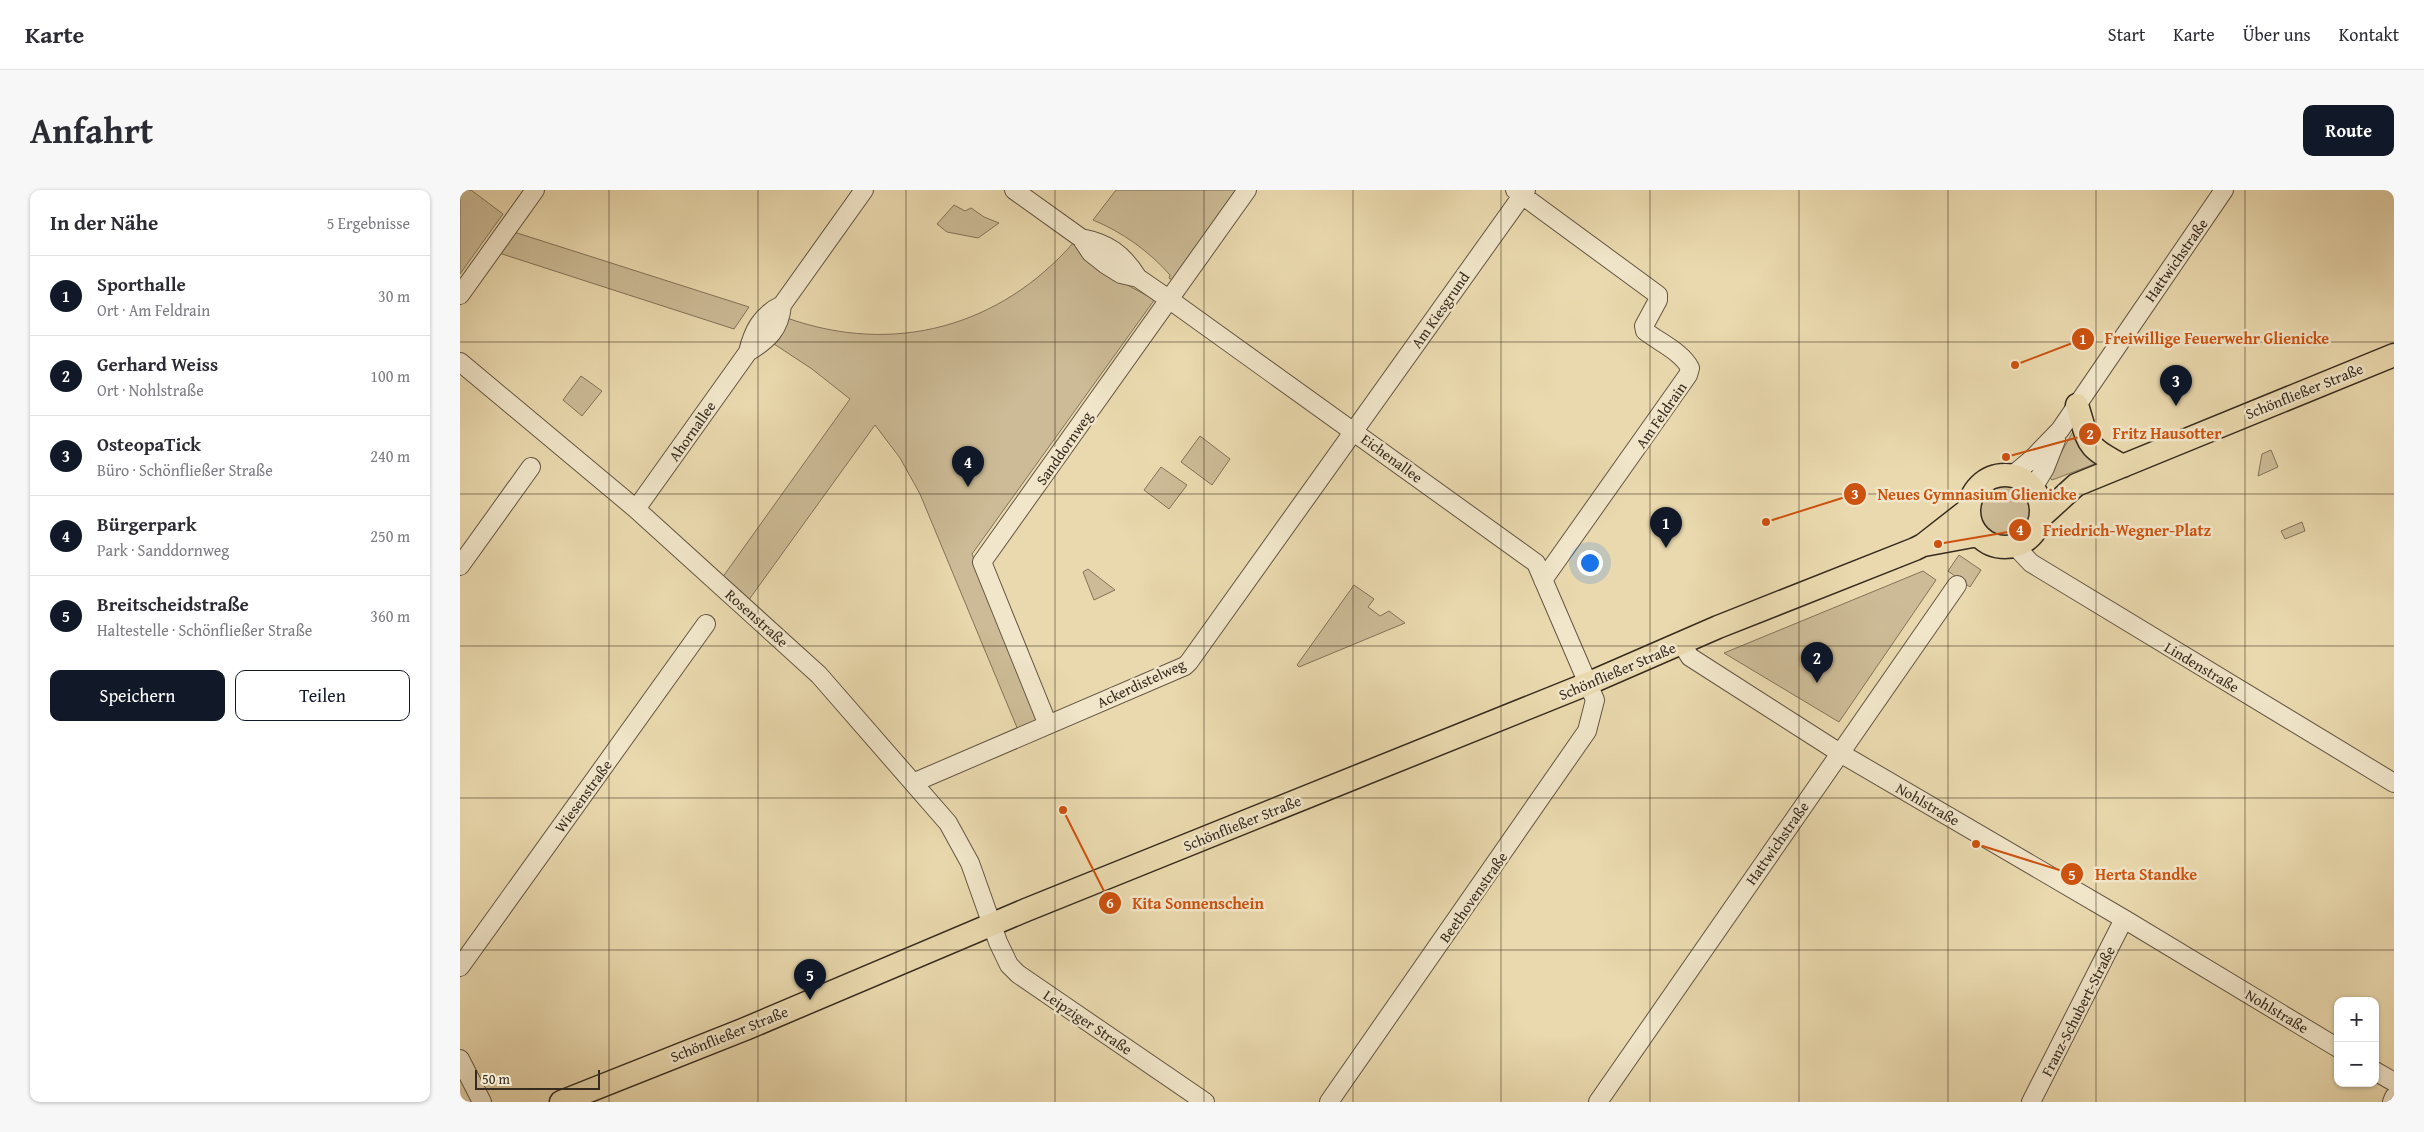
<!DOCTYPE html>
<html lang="de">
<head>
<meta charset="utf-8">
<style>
  body { margin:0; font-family:"Gentium Book Plus",serif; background:#f7f7f7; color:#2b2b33 }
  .controls { position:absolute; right:15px; bottom:15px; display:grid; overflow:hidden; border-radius:10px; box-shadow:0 1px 4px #0004 }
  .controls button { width:45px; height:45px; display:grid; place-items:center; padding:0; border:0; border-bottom:1px solid #e1e1e2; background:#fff; color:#2b2b33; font:25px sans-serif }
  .scale { position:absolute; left:15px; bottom:12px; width:125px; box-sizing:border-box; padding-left:5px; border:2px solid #372b1f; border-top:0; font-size:14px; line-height:18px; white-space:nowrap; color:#372b1f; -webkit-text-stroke:4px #f1e6ca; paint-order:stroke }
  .you { position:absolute; left:1129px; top:372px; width:18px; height:18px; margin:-12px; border:4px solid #fff; border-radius:50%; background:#1a73e8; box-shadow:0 0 0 8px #1a73e833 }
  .badge { display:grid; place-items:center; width:32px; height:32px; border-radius:50%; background:#111827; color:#fff; font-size:16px; font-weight:700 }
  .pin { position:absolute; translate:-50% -41px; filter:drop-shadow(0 1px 2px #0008) }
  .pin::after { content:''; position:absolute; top:26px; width:18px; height:15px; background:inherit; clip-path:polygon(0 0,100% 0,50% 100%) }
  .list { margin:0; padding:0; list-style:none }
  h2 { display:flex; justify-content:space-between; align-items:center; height:65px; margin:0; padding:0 20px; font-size:21px }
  h2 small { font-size:16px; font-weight:400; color:#7c7c81 }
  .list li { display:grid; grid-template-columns:32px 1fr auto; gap:15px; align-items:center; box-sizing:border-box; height:80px; padding:0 20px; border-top:1px solid #e1e1e2 }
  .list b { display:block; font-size:19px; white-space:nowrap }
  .list p { margin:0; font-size:16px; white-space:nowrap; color:#7c7c81 }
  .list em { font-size:16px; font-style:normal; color:#7c7c81 }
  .actions { display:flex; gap:10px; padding:15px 20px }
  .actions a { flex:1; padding:11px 0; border:1px solid #111827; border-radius:10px; text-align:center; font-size:18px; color:#111827 }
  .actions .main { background:#111827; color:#fff }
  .map { position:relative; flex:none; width:1934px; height:912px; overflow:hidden; border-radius:10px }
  header { display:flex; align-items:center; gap:30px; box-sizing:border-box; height:70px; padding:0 25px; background:#fff; border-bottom:1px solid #e1e1e2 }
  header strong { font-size:24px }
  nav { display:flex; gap:28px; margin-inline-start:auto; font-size:18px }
  .intro { display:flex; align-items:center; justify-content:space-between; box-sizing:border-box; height:120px; padding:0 30px }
  h1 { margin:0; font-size:35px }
  .button { padding:12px 22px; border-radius:10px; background:#111827; color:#fff; font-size:18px; font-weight:700 }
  main { display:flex; gap:30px; padding:0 30px }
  aside { flex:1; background:#fff; border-radius:10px; box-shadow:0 1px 4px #0004 }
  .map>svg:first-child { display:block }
</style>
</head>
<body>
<header>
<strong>Karte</strong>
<nav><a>Start</a><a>Karte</a><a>Über uns</a><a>Kontakt</a></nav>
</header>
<div class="intro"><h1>Anfahrt</h1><a class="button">Route</a></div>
<main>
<aside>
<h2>In der Nähe<small>5 Ergebnisse</small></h2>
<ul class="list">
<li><span class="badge">1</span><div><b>Sporthalle</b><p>Ort · Am Feldrain</p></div><em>30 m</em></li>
<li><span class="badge">2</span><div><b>Gerhard Weiss</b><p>Ort · Nohlstraße</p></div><em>100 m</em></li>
<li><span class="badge">3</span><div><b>OsteopaTick</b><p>Büro · Schönfließer Straße</p></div><em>240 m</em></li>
<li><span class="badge">4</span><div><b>Bürgerpark</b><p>Park · Sanddornweg</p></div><em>250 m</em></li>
<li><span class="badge">5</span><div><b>Breitscheidstraße</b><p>Haltestelle · Schönfließer Straße</p></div><em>360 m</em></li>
</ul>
<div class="actions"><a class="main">Speichern</a><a>Teilen</a></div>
</aside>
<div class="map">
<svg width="1934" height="912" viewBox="0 0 1934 912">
  <rect width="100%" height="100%" fill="#ead9ae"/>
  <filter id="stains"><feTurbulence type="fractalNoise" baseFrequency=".004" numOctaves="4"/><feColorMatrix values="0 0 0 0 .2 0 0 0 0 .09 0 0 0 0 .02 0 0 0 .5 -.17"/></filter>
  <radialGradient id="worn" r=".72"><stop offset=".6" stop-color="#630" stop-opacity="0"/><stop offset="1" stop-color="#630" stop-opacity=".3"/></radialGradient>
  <path fill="#ccbb96" stroke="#82735a" d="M 0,0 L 11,0 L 43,24 L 0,84 Z
    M 656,0 L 780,0 L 715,92 L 709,88 L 710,85 C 689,61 662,42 633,30 Z
    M 494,15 L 505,21 L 511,18 L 524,27 L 539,33 L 518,48 L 487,42 L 477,34 Z
    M 54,42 L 289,117 L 274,139 L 39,63 Z
    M 614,52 C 637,75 664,96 695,109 L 512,364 L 581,530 L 558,540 L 460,304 L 440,268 L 415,235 L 288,411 L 262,388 L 390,209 L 352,179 L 311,152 L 327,128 C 434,166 540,137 614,52 Z
    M 121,186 L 142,201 L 122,226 L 103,210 Z
    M 1615,238 L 1640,272 L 1592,290 L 1588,286 Z
    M 740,246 L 770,269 L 752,295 L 721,272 Z
    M 1811,260 L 1818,277 L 1798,286 L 1802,264 Z
    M 701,277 L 727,295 L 709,319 L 684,300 Z
    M1518 322a27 27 0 1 1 54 0a27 27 0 1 1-54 0Z
    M 1842,332 L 1845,341 L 1825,349 L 1821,341 Z
    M 1499,365 L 1521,380 L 1510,397 L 1488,381 Z
    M 628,379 L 655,400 L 634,410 L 623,382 Z
    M 1463,381 L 1476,390 L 1379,532 L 1264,463 Z
    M 894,395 L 914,409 L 908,417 L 920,426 L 929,421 L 945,433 L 839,477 L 837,475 Z"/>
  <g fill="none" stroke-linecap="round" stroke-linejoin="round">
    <defs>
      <path id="minor" d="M 554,0 L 621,48 L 631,63 L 645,74 L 661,84 L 678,88 L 710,110 L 1076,373 L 1135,510 L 1127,541 L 869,912
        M 1055,0 L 1198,105 L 1198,110 L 1184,136 L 1185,141 C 1199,152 1222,162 1230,178 L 1228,185 L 1083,390
        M 621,48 C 648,53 663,64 678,88
        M 0,105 L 75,0
        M 288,162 C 293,141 301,125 322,115 L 404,0
        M 0,172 L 176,319 L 359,485 L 488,633 L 510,673 L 538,752 L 549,775 L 558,784 L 745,912
        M 1553,285 L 1572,269 L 1600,240 L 1764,0
        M 1573,298 L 1585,278 L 1596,250
        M 176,319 L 288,162 C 308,150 320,139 322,115
        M 1555,356 L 1571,373 L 1934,593
        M 0,376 L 71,277
        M 1221,453 L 1230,467 L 1380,563 L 1664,729 L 1878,858
        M 588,535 L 522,372 L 787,0
        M 455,592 L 725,476 L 729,472 L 1066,0
        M 0,777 L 246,434
        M 0,869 L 22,912
        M 1915,881 L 1934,892
        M 1138,912 L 1497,395
        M 1571,912 L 1664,729
        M 1932,912 L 1934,907"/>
      <path id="major" d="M 1617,215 C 1630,256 1624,255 1663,276
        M1509 321a36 36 0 1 1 72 0a36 36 0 1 1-72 0Z
        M 1581,327 L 1616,295 L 1934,165
        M 1464,355 L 1518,345
        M 101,912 L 285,839 L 566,720 L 1127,494 L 1258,437 L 1455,359 L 1463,355 L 1509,319"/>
    </defs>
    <use href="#minor" stroke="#645643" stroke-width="20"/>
    <use href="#major" stroke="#372b1f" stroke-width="25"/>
    <use href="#minor" stroke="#f1e6ca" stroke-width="18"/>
    <use href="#major" stroke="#ead9ae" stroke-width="22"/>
  </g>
  <path fill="none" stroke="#372b1f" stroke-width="1" stroke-opacity="0.55" d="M 149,0 L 149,912M 298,0 L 298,912M 446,0 L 446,912M 595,0 L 595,912M 744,0 L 744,912M 893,0 L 893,912M 1041,0 L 1041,912M 1190,0 L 1190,912M 1339,0 L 1339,912M 1488,0 L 1488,912M 1636,0 L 1636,912M 1785,0 L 1785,912M 0,152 L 1934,152M 0,304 L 1934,304M 0,456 L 1934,456M 0,608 L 1934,608M 0,760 L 1934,760"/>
  <g text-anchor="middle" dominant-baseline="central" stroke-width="5" stroke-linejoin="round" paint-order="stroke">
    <g font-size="15" fill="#372b1f" stroke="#f1e6ca">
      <text transform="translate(1716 70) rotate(-55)">Hattwichstraße</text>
      <text transform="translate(980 120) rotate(-55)">Am Kiesgrund</text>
      <text transform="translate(1844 201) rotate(-22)">Schönfließer Straße</text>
      <text transform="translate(1201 225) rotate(-55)">Am Feldrain</text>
      <text transform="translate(232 241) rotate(-55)">Ahornallee</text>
      <text transform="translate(604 258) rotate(-55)">Sanddornweg</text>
      <text transform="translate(932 268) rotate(36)">Eichenallee</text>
      <text transform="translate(297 428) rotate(42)">Rosenstraße</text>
      <text transform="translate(1742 477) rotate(31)">Lindenstraße</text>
      <text transform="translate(1157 481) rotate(-23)">Schönfließer Straße</text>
      <text transform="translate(681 493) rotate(-25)">Ackerdistelweg</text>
      <text transform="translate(123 606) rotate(-54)">Wiesenstraße</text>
      <text transform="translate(1468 614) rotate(30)">Nohlstraße</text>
      <text transform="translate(782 633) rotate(-22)">Schönfließer Straße</text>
      <text transform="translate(1317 653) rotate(-55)">Hattwichstraße</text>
      <text transform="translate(1013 707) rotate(-55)">Beethovenstraße</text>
      <text transform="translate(1618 821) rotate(-63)">Franz-Schubert-Straße</text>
      <text transform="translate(1817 821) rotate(31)">Nohlstraße</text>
      <text transform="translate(628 832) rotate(34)">Leipziger Straße</text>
      <text transform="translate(269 844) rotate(-22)">Schönfließer Straße</text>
    </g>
  </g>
  <path fill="none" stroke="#cd520f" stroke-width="2" d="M1555 175L1623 149M1546 267L1630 244M1306 332L1395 304M1478 354L1560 340M1516 654L1612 684M603 620L650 713"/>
  <g fill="#cd520f" stroke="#f1e6ca" stroke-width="2">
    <circle cx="1555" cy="175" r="5"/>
    <circle cx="1546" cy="267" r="5"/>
    <circle cx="1306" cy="332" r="5"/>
    <circle cx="1478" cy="354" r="5"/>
    <circle cx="1516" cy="654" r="5"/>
    <circle cx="603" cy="620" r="5"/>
    <circle cx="1623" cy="149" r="12"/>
    <circle cx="1630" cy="244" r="12"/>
    <circle cx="1395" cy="304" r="12"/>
    <circle cx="1560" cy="340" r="12"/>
    <circle cx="1612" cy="684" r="12"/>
    <circle cx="650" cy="713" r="12"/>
  </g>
  <g font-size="15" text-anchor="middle" font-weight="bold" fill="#fff">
    <text x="1623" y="154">1</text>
    <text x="1630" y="249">2</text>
    <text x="1395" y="309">3</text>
    <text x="1560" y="345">4</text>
    <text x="1612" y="690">5</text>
    <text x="650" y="718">6</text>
  </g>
  <g font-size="16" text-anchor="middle" font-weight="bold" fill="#cd520f" stroke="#f1e6ca" stroke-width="5" stroke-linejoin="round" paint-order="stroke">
    <text x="1757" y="154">Freiwillige Feuerwehr Glienicke</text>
    <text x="1707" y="249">Fritz Hausotter</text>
    <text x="1517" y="310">Neues Gymnasium Glienicke</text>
    <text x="1667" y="346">Friedrich-Wegner-Platz</text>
    <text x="1686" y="690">Herta Standke</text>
    <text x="738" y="719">Kita Sonnenschein</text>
  </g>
  <rect width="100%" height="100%" filter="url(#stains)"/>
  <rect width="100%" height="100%" fill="url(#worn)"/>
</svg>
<div class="controls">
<button>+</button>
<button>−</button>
</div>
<div class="scale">50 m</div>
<div class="you"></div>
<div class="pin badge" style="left:1206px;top:358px">1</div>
<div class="pin badge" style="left:1357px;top:493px">2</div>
<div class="pin badge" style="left:1716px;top:216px">3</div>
<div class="pin badge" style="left:508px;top:297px">4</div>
<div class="pin badge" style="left:350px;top:810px">5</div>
</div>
</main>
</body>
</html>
